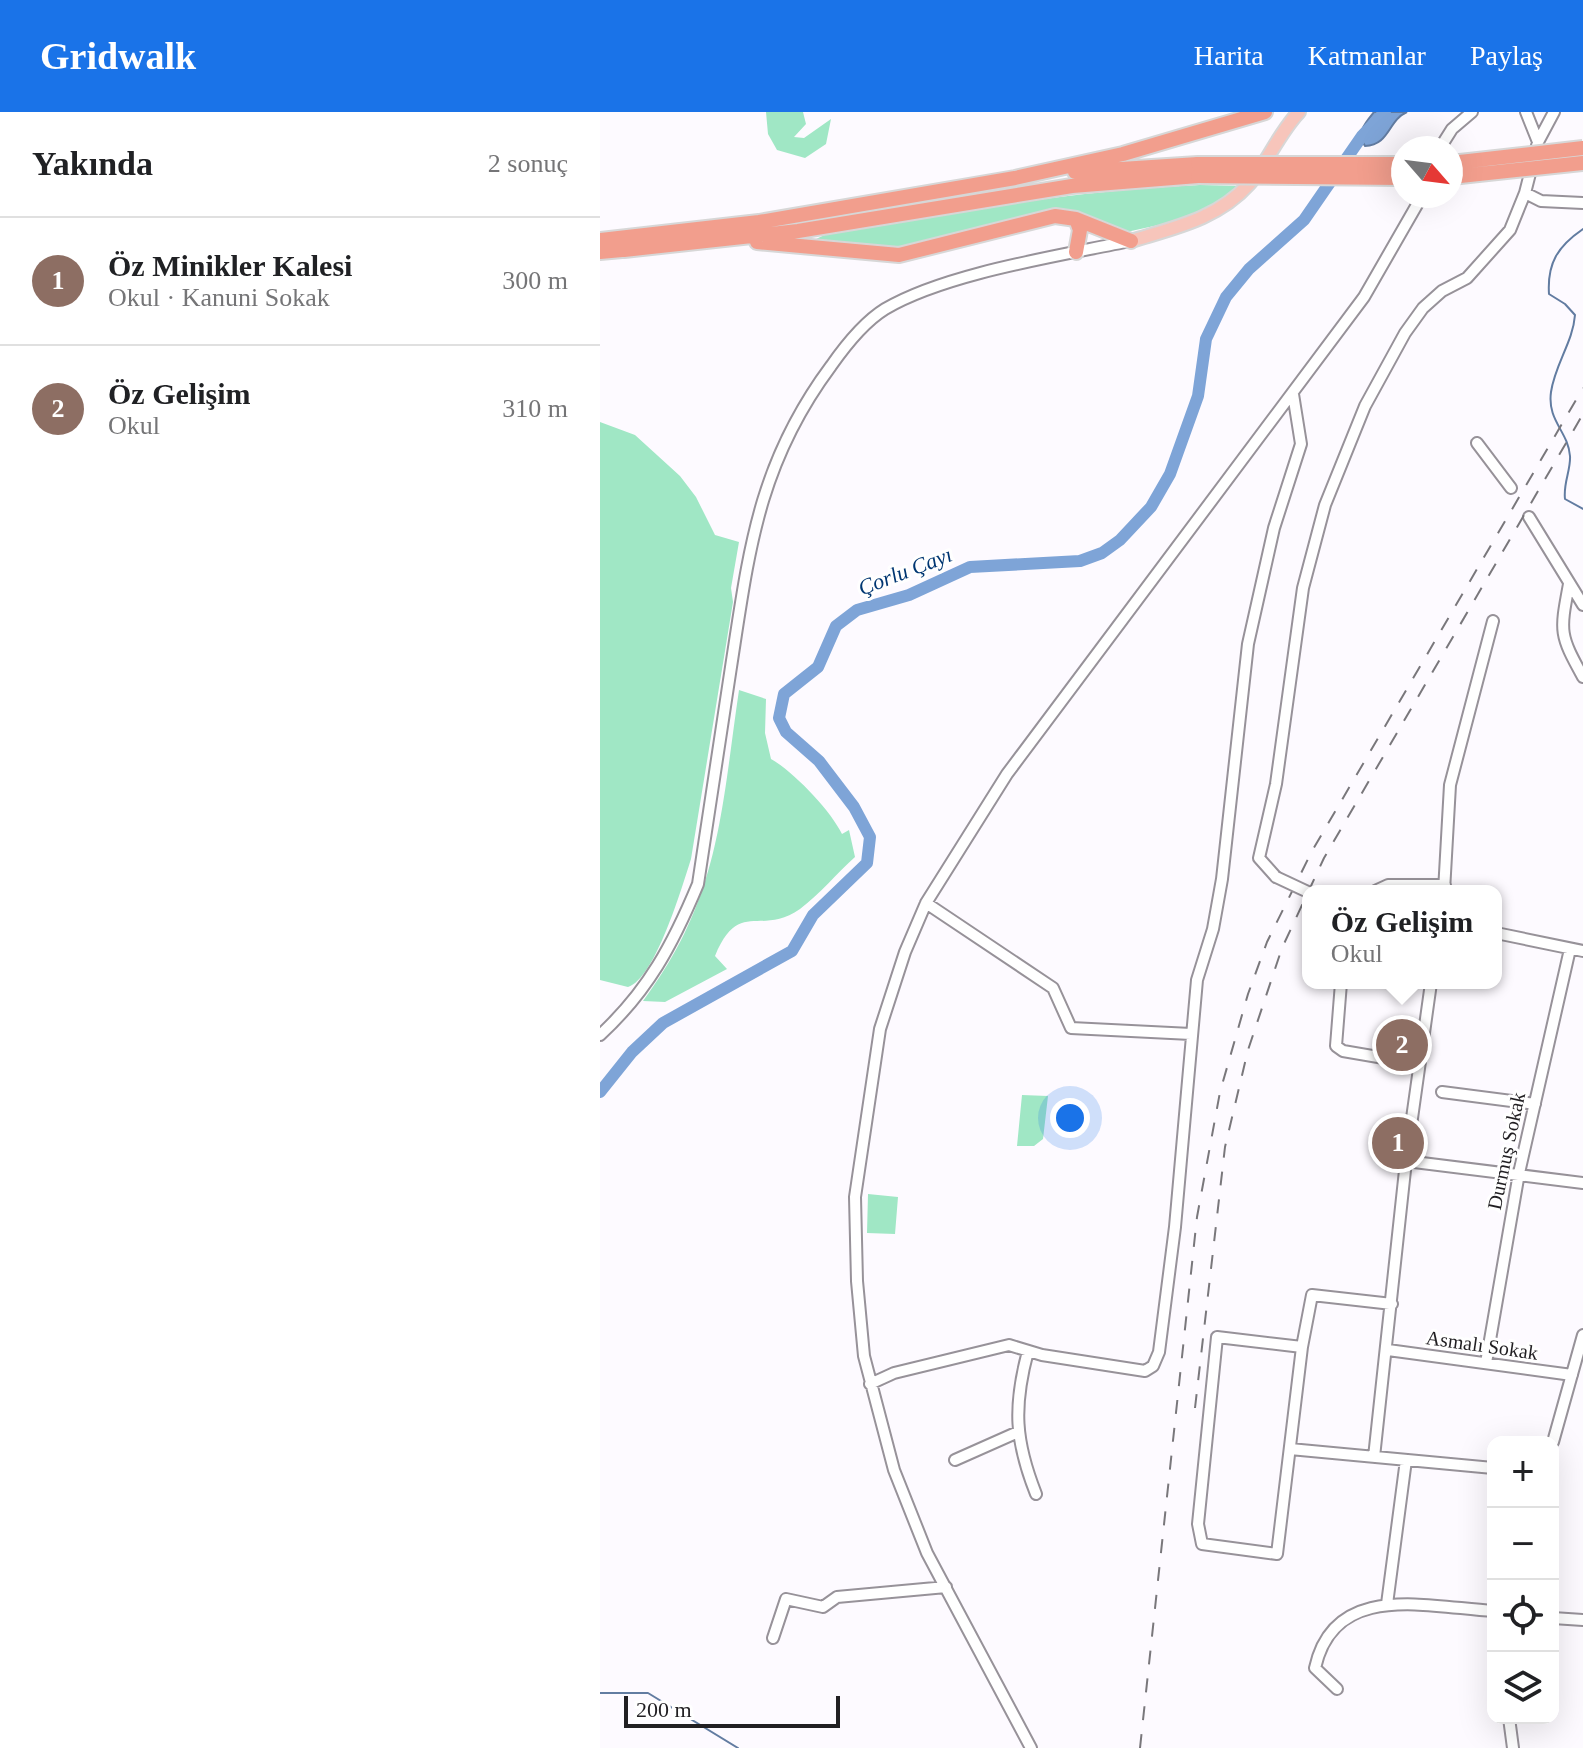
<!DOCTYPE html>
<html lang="tr">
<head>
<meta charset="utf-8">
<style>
  body { margin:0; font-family:"Times New Roman",serif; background:#f6f6f6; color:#202124 }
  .controls { position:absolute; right:24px; bottom:24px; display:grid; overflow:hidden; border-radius:16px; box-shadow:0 8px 32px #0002 }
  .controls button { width:72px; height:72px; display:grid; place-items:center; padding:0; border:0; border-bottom:2px solid #e0e0e0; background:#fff; color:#202124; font:40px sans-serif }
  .compass { position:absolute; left:791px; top:24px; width:72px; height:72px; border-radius:50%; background:#fff; box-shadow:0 8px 32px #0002; rotate:118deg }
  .scale { position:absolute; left:24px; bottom:20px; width:216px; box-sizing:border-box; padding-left:8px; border:4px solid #211f22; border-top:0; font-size:22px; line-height:28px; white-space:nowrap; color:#211f22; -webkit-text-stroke:6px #fff; paint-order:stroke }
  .you { position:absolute; left:470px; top:1006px; width:28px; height:28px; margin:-20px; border:6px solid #fff; border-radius:50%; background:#1a73e8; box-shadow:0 0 0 12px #1a73e833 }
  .badge { display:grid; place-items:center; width:52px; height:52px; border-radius:50%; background:#1a73e8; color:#fff; font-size:26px; font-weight:700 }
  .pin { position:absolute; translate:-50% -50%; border:4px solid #fff; box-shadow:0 2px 8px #0006 }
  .popup { position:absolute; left:702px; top:773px; width:200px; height:104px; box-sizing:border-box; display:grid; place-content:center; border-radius:16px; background:#fff; filter:drop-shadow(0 2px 6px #0005); font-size:26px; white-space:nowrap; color:#757577 }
  .popup b { font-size:30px; color:#202124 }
  .popup::after { content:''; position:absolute; left:50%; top:100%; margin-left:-16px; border:16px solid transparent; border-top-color:#fff }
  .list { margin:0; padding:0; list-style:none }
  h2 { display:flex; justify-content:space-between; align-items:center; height:104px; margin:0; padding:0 32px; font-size:34px }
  h2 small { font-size:26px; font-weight:400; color:#757577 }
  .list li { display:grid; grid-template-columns:52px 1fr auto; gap:24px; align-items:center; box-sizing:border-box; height:128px; padding:0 32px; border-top:2px solid #e0e0e0 }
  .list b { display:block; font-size:30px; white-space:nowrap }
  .list p { margin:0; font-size:26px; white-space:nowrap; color:#757577 }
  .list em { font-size:26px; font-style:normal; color:#757577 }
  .icon { flex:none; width:44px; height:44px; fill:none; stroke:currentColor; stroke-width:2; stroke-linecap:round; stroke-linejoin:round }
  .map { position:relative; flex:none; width:983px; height:1636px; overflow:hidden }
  header { display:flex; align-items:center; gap:48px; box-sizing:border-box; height:112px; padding:0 40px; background:#1a73e8; color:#fff }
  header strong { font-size:38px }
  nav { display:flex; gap:44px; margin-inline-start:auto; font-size:28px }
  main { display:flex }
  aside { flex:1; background:#fff }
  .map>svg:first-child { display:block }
</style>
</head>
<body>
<header>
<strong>Gridwalk</strong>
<nav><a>Harita</a><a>Katmanlar</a><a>Paylaş</a></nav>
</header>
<main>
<aside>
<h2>Yakında<small>2 sonuç</small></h2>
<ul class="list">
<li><span class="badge" style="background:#8d6e63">1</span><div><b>Öz Minikler Kalesi</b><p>Okul · Kanuni Sokak</p></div><em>300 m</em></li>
<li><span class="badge" style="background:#8d6e63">2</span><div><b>Öz Gelişim</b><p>Okul</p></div><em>310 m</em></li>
</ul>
</aside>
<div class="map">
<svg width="983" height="1636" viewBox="0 0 983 1636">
  <rect width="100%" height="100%" fill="#fdfaff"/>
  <path fill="#a0e7c5" d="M 166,0 L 203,0 L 206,12 L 194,25 L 204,26 L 231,7 L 226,32 L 205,46 L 177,38 L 168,22 Z
    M 600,73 L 644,74 L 609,102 L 522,121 L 478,101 L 306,138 L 283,139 L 216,127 L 235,118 C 356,100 477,78 600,73 Z
    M 0,310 L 35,323 L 80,364 L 96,385 L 115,423 L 139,430 L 131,476 L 133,490 L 91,747 C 82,775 55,867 28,875 L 0,868 Z
    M 139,578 L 166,587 L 165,621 L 171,647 C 194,660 231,699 242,722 L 249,718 L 255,745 C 237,761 220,782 200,797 C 160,825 139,786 115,844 L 127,857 L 65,890 L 43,889 C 120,786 121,700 139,578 Z
    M 422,983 L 448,984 L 443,1027 L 434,1034 L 417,1034 Z
    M 268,1082 L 298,1085 L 295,1122 L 267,1121 Z"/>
  <path fill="#7ea4d7" stroke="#627ca1" stroke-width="2" d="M 774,0 L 807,0 C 788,8 790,33 765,34 C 756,21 765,11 774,0 Z"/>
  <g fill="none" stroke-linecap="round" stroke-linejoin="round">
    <path stroke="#627ca1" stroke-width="2" d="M 983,117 C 958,134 947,151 949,182 L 965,192 L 975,203 C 973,230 955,252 951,280 C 947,309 968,319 970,344 C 971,358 963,371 965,387 L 983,397
      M 0,1581 L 48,1581 L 138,1636"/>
    <path stroke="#7ea4d7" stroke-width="12" d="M 0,980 L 32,940 L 63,911 L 192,839 L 213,803 L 267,751 L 270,725 L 254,695 L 219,649 L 186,620 L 179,606 L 184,582 L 218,555 L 236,514 L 257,498 L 309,483 L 370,455 L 480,449 L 502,441 L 520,428 L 551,395 L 570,362 L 598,284 L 606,227 L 626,185 L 649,157 L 704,108 L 762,24 L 785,0"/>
    <defs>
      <path id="minor" d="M 926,0 L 938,30
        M 840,36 L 852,17 L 872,0
        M 925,81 L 941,89 L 983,91
        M 877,331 L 911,376
        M 929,405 L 983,493
        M 969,472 C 960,520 959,522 983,565
        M 676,765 L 659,746 L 676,672 L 703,476 L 725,393 L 765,294 L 805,221 L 823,196 L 842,179 L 867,166 L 910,118 L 925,81 L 938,30 L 954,0
        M 775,779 L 788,773 L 845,773
        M 844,779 L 850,673 L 893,509
        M 326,791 L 453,876 L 471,916 L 591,922
        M 896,821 L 983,839
        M 741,871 L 736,934 L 743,939 L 819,952
        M 0,923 C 48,879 73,832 98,772 C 109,700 120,627 131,555 C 149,439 158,352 231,254 C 245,234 264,210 285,197 C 346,161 459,144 530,129
        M 842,980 L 935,992
        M 806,1049 L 983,1071
        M 702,1235 L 677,1442 L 602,1432 L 598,1412 L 617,1225 L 702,1235 L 712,1183 L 792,1192
        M 788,1238 L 972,1263
        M 428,1239 C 413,1295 415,1329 436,1382
        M 886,1251 L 919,1061 L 970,837
        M 270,1272 L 294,1261 L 409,1233 L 442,1243 L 545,1259 L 553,1254 L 559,1240 L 575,1115 L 597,868 L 613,817 L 622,767 L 648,532 L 674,416 L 701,332 L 693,282
        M 953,1330 L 983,1223
        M 690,1337 L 893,1356
        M 774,1345 L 806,1049 L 831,871
        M 355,1348 L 418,1320
        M 787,1492 L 806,1348
        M 953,1506 L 983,1508
        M 173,1526 L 186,1487 L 223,1495 L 237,1485 L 346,1475
        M 737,1577 L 715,1556 C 734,1469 827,1495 893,1499
        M 909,1606 L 913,1636
        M 431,1636 L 327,1441 L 294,1358 L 264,1244 L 257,1169 L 255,1085 L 280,917 L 305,840 L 326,791 L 407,662 L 764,185 L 822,84"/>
      <path id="major" d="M 531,129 C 573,116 618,107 649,72 C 668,50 678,22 699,0"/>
      <path id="highway" d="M 475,60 L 598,52
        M 476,107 L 480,118 L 476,140
        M 0,128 L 159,110 L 415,66 L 523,42 L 665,0
        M 157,130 L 299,143 L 455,104 L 476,107 L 531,129
        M 24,138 L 198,119 L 472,74 L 598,64
        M 0,140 L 33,137"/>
    </defs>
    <use href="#minor" stroke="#979299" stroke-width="14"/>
    <use href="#major" stroke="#d7d7d7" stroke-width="16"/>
    <use href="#highway" stroke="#d7d7d7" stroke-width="18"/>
    <use href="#minor" stroke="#fff" stroke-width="10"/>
    <use href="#major" stroke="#f7c5bb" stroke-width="12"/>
    <use href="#highway" stroke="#f29e8d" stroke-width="14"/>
    <path stroke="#79777b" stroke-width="2" stroke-dasharray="14 14" stroke-linecap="butt" d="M 595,1296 L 625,1035 L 648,938 L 682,836 L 724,746 L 983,302
      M 540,1636 L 597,1105 L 620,980 L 648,882 L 667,830 L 712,739 L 983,276"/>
    <defs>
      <path id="minor-bridge" d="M 676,765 L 708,780"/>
      <path id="highway-bridge" d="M 851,51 L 983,36
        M 598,52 L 803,52
        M 598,64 L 803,66
        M 851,65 L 983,51"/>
    </defs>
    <use href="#minor-bridge" stroke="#979299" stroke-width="14" stroke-linecap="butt"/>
    <use href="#highway-bridge" stroke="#d7d7d7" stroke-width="18" stroke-linecap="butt"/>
    <use href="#minor-bridge" stroke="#fff" stroke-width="10"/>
    <use href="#highway-bridge" stroke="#f29e8d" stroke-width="14"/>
  </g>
  <g text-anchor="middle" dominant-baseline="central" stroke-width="6" stroke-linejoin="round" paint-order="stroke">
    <g font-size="20" fill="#211f22" stroke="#fff">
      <text transform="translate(906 1039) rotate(-78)">Durmuş Sokak</text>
      <text transform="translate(882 1233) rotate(8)">Asmalı Sokak</text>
    </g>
    <g font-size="22" font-style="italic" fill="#003672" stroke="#fff">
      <text transform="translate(305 459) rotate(-21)">Çorlu Çayı</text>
    </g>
  </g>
</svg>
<div class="controls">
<button>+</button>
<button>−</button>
<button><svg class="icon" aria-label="locate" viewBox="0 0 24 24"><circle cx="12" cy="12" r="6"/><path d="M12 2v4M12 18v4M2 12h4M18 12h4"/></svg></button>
<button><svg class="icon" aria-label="layers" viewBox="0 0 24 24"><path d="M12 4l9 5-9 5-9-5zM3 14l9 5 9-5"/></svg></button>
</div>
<svg class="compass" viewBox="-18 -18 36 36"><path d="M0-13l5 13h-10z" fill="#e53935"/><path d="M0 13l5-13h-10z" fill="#757577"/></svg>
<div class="scale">200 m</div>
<div class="you"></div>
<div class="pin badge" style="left:798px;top:1031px;background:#8d6e63">1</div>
<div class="pin badge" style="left:802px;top:933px;background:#8d6e63">2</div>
<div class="popup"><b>Öz Gelişim</b>Okul</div>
</div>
</main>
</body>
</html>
